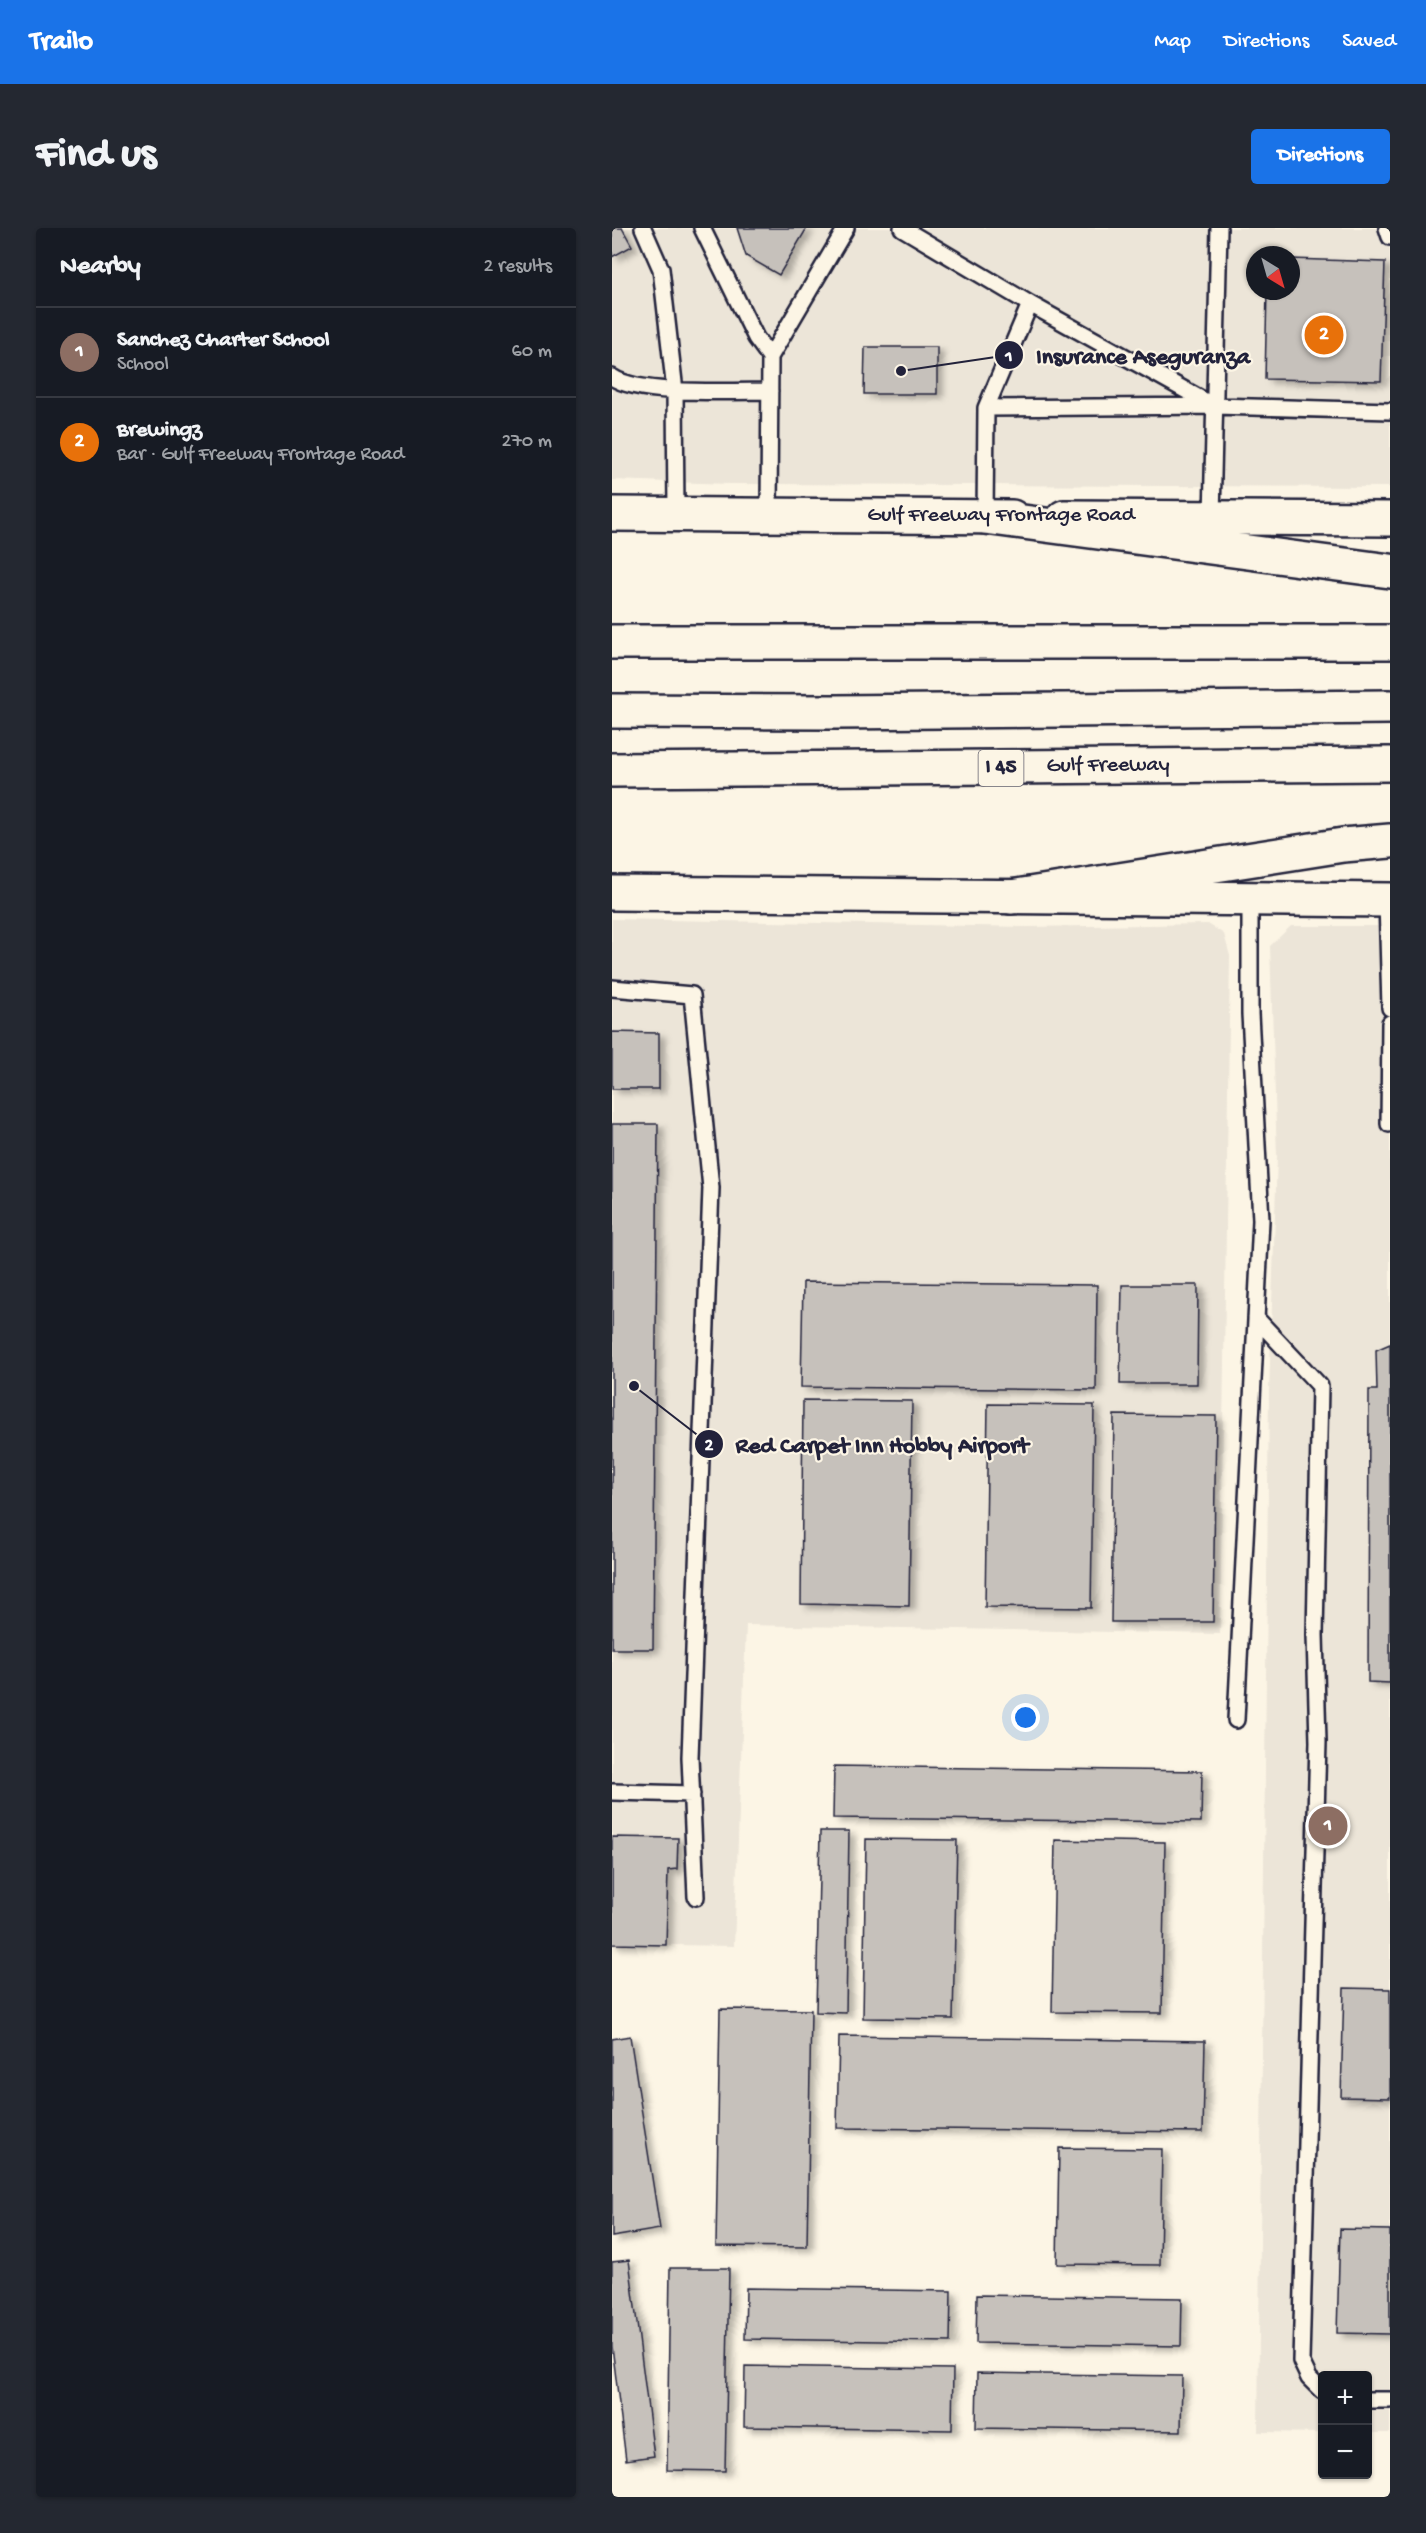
<!DOCTYPE html>
<html lang="en">
<head>
<meta charset="utf-8">
<style>
  body { margin:0; font-family:"Gochi Hand",sans-serif; background:#242831; color:#f1f3f6 }
  .controls { position:absolute; right:18px; bottom:18px; display:grid; overflow:hidden; border-radius:6px; box-shadow:0 2px 4px #0004 }
  .controls button { width:54px; height:54px; display:grid; place-items:center; padding:0; border:0; border-bottom:2px solid #363941; background:#171b24; color:#f1f3f6; font:30px sans-serif }
  .compass { position:absolute; left:634px; top:18px; width:54px; height:54px; border-radius:50%; background:#171b24; box-shadow:0 2px 4px #0004; rotate:143deg }
  .you { position:absolute; left:414px; top:1490px; width:21px; height:21px; margin:-15px; border:4px solid #fff; border-radius:50%; background:#1a73e8; box-shadow:0 0 0 9px #1a73e833 }
  .badge { display:grid; place-items:center; width:39px; height:39px; border-radius:50%; background:#1a73e8; color:#fff; font-size:20px; font-weight:700 }
  .pin { position:absolute; translate:-50% -50%; border:3px solid #fff; box-shadow:0 2px 6px #0006 }
  .list { margin:0; padding:0; list-style:none }
  h2 { display:flex; justify-content:space-between; align-items:center; height:78px; margin:0; padding:0 24px; font-size:26px }
  h2 small { font-size:20px; font-weight:400; color:#9ea1a6 }
  .list li { display:grid; grid-template-columns:39px 1fr auto; gap:18px; align-items:center; box-sizing:border-box; height:90px; padding:0 24px; border-top:2px solid #363941 }
  .list b { display:block; font-size:22px; white-space:nowrap }
  .list p { margin:0; font-size:20px; white-space:nowrap; color:#9ea1a6 }
  .list em { font-size:20px; font-style:normal; color:#9ea1a6 }
  .map { position:relative; flex:none; width:778px; height:2269px; overflow:hidden; border-radius:6px }
  header { display:flex; align-items:center; gap:36px; box-sizing:border-box; height:84px; padding:0 30px; background:#1a73e8; color:#fff }
  header strong { font-size:28px }
  nav { display:flex; gap:33px; margin-inline-start:auto; font-size:21px }
  .intro { display:flex; align-items:center; justify-content:space-between; box-sizing:border-box; height:144px; padding:0 36px }
  h1 { margin:0; font-size:42px }
  .button { padding:15px 27px; border-radius:6px; background:#1a73e8; color:#fff; font-size:21px; font-weight:700 }
  main { display:flex; gap:36px; padding:0 36px }
  aside { flex:1; background:#171b24; border-radius:6px; box-shadow:0 2px 4px #0004 }
  .map>svg:first-child { display:block }
</style>
</head>
<body>
<header>
<strong>Trailo</strong>
<nav><a>Map</a><a>Directions</a><a>Saved</a></nav>
</header>
<div class="intro"><h1>Find us</h1><a class="button">Directions</a></div>
<main>
<aside>
<h2>Nearby<small>2 results</small></h2>
<ul class="list">
<li><span class="badge" style="background:#8d6e63">1</span><div><b>Sanchez Charter School</b><p>School</p></div><em>60 m</em></li>
<li><span class="badge" style="background:#e8710a">2</span><div><b>Brewingz</b><p>Bar · Gulf Freeway Frontage Road</p></div><em>270 m</em></li>
</ul>
</aside>
<div class="map">
<svg width="778" height="2269" viewBox="0 0 778 2269">
  <defs>
    <filter id="shadow"><feDropShadow dx="6" dy="4" stdDeviation="3" flood-color="#0004"/></filter>
  </defs>
  <rect width="100%" height="100%" fill="#fcf5e5"/>
  <filter id="ink" filterUnits="userSpaceOnUse"><feTurbulence type="fractalNoise" baseFrequency=".0167" numOctaves="2"/><feDisplacementMap in="SourceGraphic" scale="12" xChannelSelector="R" yChannelSelector="G"/><feConvolveMatrix kernelMatrix="1 2 1 2 8 2 1 2 1" color-interpolation-filters="sRGB"/></filter>
  <g filter="url(#ink)">
    <path fill="#ece5d8" fill-rule="evenodd" d="M 0,0 L 778,0 L 778,259 L 118,256 L 0,252 ZM 643,27 L 679,27 L 679,63 L 643,63 Z
      M 0,691 L 416,699 L 596,696 L 612,706 L 618,728 L 608,1406 L 134,1397 L 122,1718 L 0,1716 Z
      M 679,698 L 778,698 L 778,2205 L 756,2205 L 756,2148 L 710,2148 L 710,2205 L 646,2204 L 657,1163 L 665,929 L 658,718 Z"/>
    <path fill="#c6c1bb" stroke="#22223b" stroke-width="1.5" filter="url(#shadow)" d="M 0,0 L 10,0 L 20,18 L 0,29 Z
      M 125,0 L 195,0 L 167,47 L 134,28 Z
      M 679,31 L 773,34 L 769,153 L 653,151 L 655,63 L 679,63 Z
      M 253,119 L 325,119 L 325,166 L 252,166 Z
      M 0,804 L 47,805 L 47,861 L 0,861 Z
      M 0,896 L 46,896 L 41,1421 L 0,1421 Z
      M 191,1054 L 485,1057 L 484,1162 L 189,1159 Z
      M 510,1057 L 586,1057 L 585,1156 L 508,1156 Z
      M 778,1116 L 778,1455 L 756,1454 L 757,1162 L 765,1162 L 764,1122 Z
      M 191,1172 L 300,1173 L 297,1378 L 189,1376 Z
      M 376,1176 L 482,1177 L 479,1380 L 373,1379 Z
      M 502,1187 L 604,1188 L 601,1394 L 499,1394 Z
      M 222,1538 L 590,1543 L 589,1594 L 221,1590 Z
      M 208,1603 L 237,1603 L 234,1785 L 204,1784 Z
      M 0,1609 L 66,1610 L 65,1641 L 56,1642 L 54,1717 L 0,1716 Z
      M 254,1611 L 345,1612 L 341,1791 L 251,1790 Z
      M 443,1612 L 553,1614 L 550,1785 L 440,1784 Z
      M 732,1760 L 778,1761 L 778,1870 L 729,1869 Z
      M 108,1781 L 199,1782 L 195,2019 L 104,2018 Z
      M 18,1808 L 48,2001 L 0,2009 L 0,1811 Z
      M 227,1808 L 593,1813 L 591,1904 L 225,1900 Z
      M 447,1920 L 550,1921 L 548,2037 L 445,2036 Z
      M 728,2001 L 778,2002 L 778,2106 L 725,2105 Z
      M 17,2032 L 42,2228 L 14,2232 L 0,2118 L 0,2034 Z
      M 58,2040 L 117,2040 L 113,2243 L 55,2242 Z
      M 134,2060 L 339,2063 L 338,2114 L 133,2111 Z
      M 365,2067 L 570,2070 L 569,2118 L 364,2115 Z
      M 133,2138 L 341,2141 L 340,2202 L 132,2199 Z
      M 365,2145 L 570,2148 L 569,2203 L 364,2200 Z"/>
    <g fill="none" stroke-linecap="round" stroke-linejoin="round">
      <defs>
        <path id="service" d="M 31,0 L 49,41 L 63,163 L 64,285
          M 90,0 L 144,110 L 158,129 L 157,286
          M 290,0 L 418,76
          M 775,0 L 778,9
          M 158,129 L 234,0
          M 0,149 C 27,168 122,163 158,163
          M 374,180 L 418,76 L 600,177
          M 373,289 L 374,180 L 603,178 L 778,183
          M 600,289 L 607,0
          M 775,672 L 778,780
          M 0,760 L 80,767 L 99,960 L 78,1529 L 84,1669
          M 777,896 L 778,795
          M 644,1090 L 708,1158 L 703,1407 L 706,1514 L 689,2133 L 697,2150 L 710,2163
          M 624,1492 L 649,992 L 638,786 L 638,671
          M 0,1564 L 80,1566
          M 756,2172 L 778,2172"/>
        <path id="secondary" d="M 0,286 L 400,289
          M 452,289 L 778,291
          M 0,665 L 778,672"/>
        <g id="motorway">
          <path d="M 373,289 L 778,343"/>
          <path d="M 0,414 L 778,414"/>
          <path d="M 0,483 L 224,484 L 778,479"/>
          <path id="s1" d="M 0,542 L 778,536"/>
          <path d="M 399,669 L 731,617 L 778,613"/>
        </g>
      </defs>
      <use href="#service" stroke="#22223b" stroke-width="20"/>
      <use href="#secondary" stroke="#22223b" stroke-width="38"/>
      <use href="#motorway" stroke="#22223b" stroke-width="38"/>
      <use href="#service" stroke="#fcf5e5" stroke-width="15"/>
      <use href="#secondary" stroke="#fcf5e5" stroke-width="33"/>
      <use href="#motorway" stroke="#fcf5e5" stroke-width="33"/>
    </g>
  </g>
  <g text-anchor="middle" dominant-baseline="central" stroke-width="4.5" stroke-linejoin="round" paint-order="stroke">
    <rect fill="#fcf5e5" stroke="#63616e" stroke-width="1.5" x="366.5" y="522" width="45" height="36" rx="4.5"/>
    <g font-size="21" font-weight="bold" fill="#22223b">
      <text x="389" y="540">I 45</text>
    </g>
    <g font-size="22" fill="#22223b" stroke="#fcf5e5">
      <text x="389" y="288">Gulf Freeway Frontage Road</text>
      <text stroke="none"><textPath href="#s1" startOffset="496">Gulf Freeway</textPath></text>
    </g>
  </g>
  <path fill="none" stroke="#22223b" stroke-width="2" d="M289 143L397 127M22 1158L97 1216"/>
  <g fill="#22223b" stroke="#fcf5e5" stroke-width="2">
    <circle cx="289" cy="143" r="6"/>
    <circle cx="22" cy="1158" r="6"/>
    <circle cx="397" cy="127" r="15"/>
    <circle cx="97" cy="1216" r="15"/>
  </g>
  <g font-size="18" text-anchor="middle" font-weight="bold" fill="#fff">
    <text x="397" y="133">1</text>
    <text x="97" y="1222">2</text>
  </g>
  <g font-size="24" text-anchor="middle" font-weight="bold" fill="#22223b" stroke="#fcf5e5" stroke-width="4.5" stroke-linejoin="round" paint-order="stroke">
    <text x="531" y="135">Insurance Aseguranza</text>
    <text x="270" y="1224">Red Carpet Inn Hobby Airport</text>
  </g>
</svg>
<div class="controls">
<button>+</button>
<button>−</button>
</div>
<svg class="compass" viewBox="-18 -18 36 36"><path d="M0-13l5 13h-10z" fill="#e53935"/><path d="M0 13l5-13h-10z" fill="#9ea1a6"/></svg>
<div class="you"></div>
<div class="pin badge" style="left:716px;top:1598px;background:#8d6e63">1</div>
<div class="pin badge" style="left:712px;top:107px;background:#e8710a">2</div>
</div>
</main>
</body>
</html>
